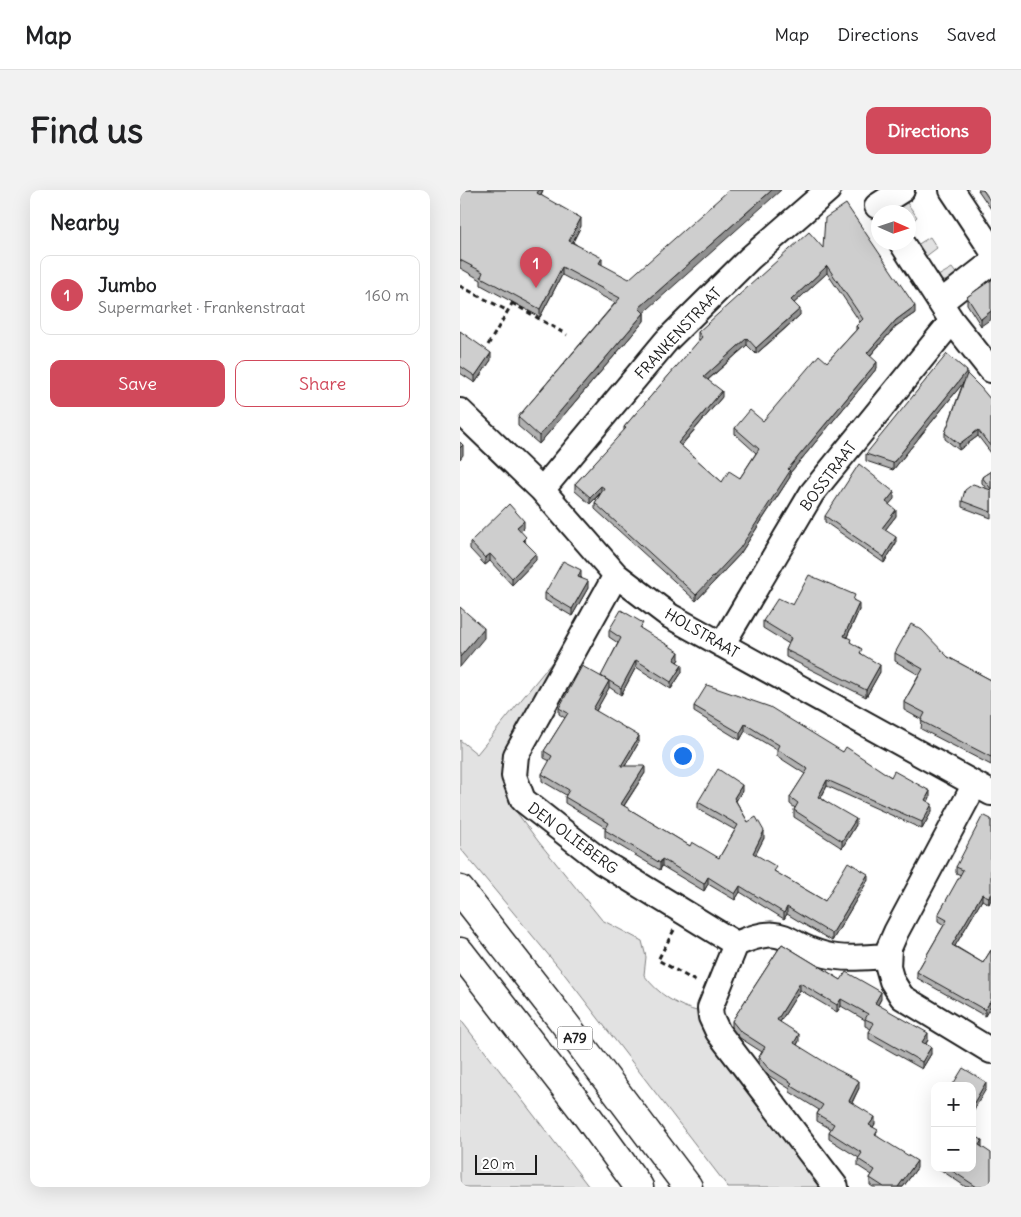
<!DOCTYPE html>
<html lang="en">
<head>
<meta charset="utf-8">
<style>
  body { margin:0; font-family:Delius,sans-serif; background:#f2f2f2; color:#202124 }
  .controls { position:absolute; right:15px; bottom:15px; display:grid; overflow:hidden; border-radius:10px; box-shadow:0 5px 20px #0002 }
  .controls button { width:45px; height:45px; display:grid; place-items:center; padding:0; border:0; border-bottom:1px solid #e0e0e0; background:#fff; color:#202124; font:25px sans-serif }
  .compass { position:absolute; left:411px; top:15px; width:45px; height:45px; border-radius:50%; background:#fff; box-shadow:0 5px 20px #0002; rotate:93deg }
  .scale { position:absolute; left:15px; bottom:12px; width:62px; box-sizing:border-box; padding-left:5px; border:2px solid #1c1c1c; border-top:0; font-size:14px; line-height:18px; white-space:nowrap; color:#1c1c1c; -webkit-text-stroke:4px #fff; paint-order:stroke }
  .you { position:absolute; left:222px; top:565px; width:18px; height:18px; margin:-12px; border:4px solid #fff; border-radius:50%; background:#1a73e8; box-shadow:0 0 0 8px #1a73e833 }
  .badge { display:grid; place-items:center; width:32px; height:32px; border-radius:50%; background:#d1495b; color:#fff; font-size:16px; font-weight:700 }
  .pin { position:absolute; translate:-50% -41px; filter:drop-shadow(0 1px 2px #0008) }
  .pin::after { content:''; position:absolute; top:26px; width:18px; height:15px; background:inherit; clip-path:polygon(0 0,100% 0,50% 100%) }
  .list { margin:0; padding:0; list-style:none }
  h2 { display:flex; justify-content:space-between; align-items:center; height:65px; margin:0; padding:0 20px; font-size:21px }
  h2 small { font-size:16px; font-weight:400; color:#757577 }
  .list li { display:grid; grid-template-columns:32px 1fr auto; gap:15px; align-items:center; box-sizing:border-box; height:80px; margin:0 10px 10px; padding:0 10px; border:1px solid #e0e0e0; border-radius:10px }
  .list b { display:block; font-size:19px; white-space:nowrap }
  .list p { margin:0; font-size:16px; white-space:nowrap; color:#757577 }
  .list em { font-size:16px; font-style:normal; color:#757577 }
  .actions { display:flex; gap:10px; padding:15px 20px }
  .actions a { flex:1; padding:11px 0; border:1px solid #d1495b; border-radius:10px; text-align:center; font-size:18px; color:#d1495b }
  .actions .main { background:#d1495b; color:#fff }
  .map { position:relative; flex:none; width:531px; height:997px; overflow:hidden; border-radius:10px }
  header { display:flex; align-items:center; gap:30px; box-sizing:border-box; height:70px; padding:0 25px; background:#fff; border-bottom:1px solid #e0e0e0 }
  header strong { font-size:24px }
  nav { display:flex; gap:28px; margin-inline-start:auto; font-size:18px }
  .intro { display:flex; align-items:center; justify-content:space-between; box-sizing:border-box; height:120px; padding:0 30px }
  h1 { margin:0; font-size:35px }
  .button { padding:12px 22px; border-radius:10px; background:#d1495b; color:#fff; font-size:18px; font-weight:700 }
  main { display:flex; gap:30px; padding:0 30px }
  aside { flex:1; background:#fff; border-radius:10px; box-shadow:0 5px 20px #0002 }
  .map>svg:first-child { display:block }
</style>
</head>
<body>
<header>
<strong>Map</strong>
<nav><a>Map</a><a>Directions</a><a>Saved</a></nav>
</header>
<div class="intro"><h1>Find us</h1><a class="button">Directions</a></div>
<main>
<aside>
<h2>Nearby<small></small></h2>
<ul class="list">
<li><span class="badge">1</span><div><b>Jumbo</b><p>Supermarket · Frankenstraat</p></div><em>160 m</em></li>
</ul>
<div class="actions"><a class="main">Save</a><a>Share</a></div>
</aside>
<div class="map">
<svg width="531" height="997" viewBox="0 0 531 997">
  <rect width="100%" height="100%" fill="#fff"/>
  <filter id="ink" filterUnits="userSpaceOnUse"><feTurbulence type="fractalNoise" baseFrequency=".02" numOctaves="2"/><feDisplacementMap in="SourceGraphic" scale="10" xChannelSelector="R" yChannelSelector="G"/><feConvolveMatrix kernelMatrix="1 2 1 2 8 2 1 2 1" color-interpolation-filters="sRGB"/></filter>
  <g filter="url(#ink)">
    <path fill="#e2e2e2" stroke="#7f7f7f" d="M 445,10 L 457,27 L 449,34 L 448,22 L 435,22 L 437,15 Z
      M 448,43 L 457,55 L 470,47 L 477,58 L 465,67 L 478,86 L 492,78 L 498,86 L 491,91 L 479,91 L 449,50 Z
      M 97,466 L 72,514 L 47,585 L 49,612 L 78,651 L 142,730 L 182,751 L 186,767 L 184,785 C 199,805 217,816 240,822 L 359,997 L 268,997 L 105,785 L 0,658 L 0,550 L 17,564 Z
      M 0,829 L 129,997 L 0,997 Z"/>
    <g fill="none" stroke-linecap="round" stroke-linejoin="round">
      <defs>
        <path id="minor" d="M 492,0 L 531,59
          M 417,16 L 442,0
          M 441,52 L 492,131 L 531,180
          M 481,112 L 531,73
          M 0,221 L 82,300 L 156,385 L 210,426 L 531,603
          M 82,300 L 207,150 L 290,68 L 368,0
          M 156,385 L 56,565 L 54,586 L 63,610 L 142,672 L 276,754
          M 262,455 L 352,303 L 492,131
          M 515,594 L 436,742 L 429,758 L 428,777 L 432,791 L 442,807 L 531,861
          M 376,997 L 258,842 L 251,827 L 250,818 L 276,754 C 329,732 321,754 366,765 C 385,770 407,767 427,766"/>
        <path id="motorway" d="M 0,700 L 105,834 L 228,997
          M 0,762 L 125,923 L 179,997"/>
      </defs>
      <use href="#minor" stroke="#1c1c1c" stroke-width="28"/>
      <use href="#motorway" stroke="#1c1c1c" stroke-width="31"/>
      <path stroke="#1c1c1c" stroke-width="3" stroke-dasharray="5 4" stroke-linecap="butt" d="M 0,96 L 48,121
        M 52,113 L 107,145
        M 28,155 L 53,112
        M 214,740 L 198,770 L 237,792"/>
      <use href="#minor" stroke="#fff" stroke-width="24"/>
      <use href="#motorway" stroke="#fff" stroke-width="28"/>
    </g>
    <path fill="#b1b1b1" stroke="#1c1c1c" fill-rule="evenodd" d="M 0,0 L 83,0 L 81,5 L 121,36 L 113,52 L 142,75 L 184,123 L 184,131 L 79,254 L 58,236 L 58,227 L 155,113 L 102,85 L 80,127 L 21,95 L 21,90 L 0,78 Z
      M 518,0 L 531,0 L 531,19 Z
      M 363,58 L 455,123 L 436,136 L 410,166 L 417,178 L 330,283 L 330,287 L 280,364 L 236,411 L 135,319 L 135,313 L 141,303 L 130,314 L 115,301 L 115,294 L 164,241 L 164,237 L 240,150 L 238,149 L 238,142 ZM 367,83 L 400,132 L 396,136 L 396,140 L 367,172 L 303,231 L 275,238 L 275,244 L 296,263 L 280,288 L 262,292 L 221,256 L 262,207 L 248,190 L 287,155 L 296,164 L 317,146 L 340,125 L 334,113 Z
      M 531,90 L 521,136 L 507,114 L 507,107 Z
      M 0,141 L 31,170 L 15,193 L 0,183 Z
      M 507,185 L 531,210 L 531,263 L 518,246 L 499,260 L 485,249 L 485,243 L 503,193 L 433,280 L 406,271 L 406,264 Z
      M 531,281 L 531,328 L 502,317 L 502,311 L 526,298 L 522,293 L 522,287 Z
      M 434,309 L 429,314 L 436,326 L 425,340 L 436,353 L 424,373 L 365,332 L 365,326 Z
      M 64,338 L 60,341 L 66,353 L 76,370 L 52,395 L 30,371 L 25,375 L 10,359 L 10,352 Z
      M 121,387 L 128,398 L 112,426 L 85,410 L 85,403 Z
      M 395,411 L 399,420 L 387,447 L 391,453 L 420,482 L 406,507 L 326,467 L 326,460 L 329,454 L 303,438 L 303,431 L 333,415 Z
      M 149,440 L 183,440 L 219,469 L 217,472 L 222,482 L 211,499 L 176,477 L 161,505 L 149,497 L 136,521 L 179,552 L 165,576 L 185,583 L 164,616 L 230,656 L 259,668 L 275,640 L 238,619 L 238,612 L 282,601 L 276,611 L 288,632 L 304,648 L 295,665 L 317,683 L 365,711 L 408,690 L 372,751 L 327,724 L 324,729 L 280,702 L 275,710 L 248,694 L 244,701 L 202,676 L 200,680 L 145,647 L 145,640 L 146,638 L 105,613 L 105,607 L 106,605 L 82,591 L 82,584 L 90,571 L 84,568 L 84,561 L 105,528 L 99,524 L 99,518 L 141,487 L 158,453 L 149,447 Z
      M 435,463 L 488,467 L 531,490 L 531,575 L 461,539 L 462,530 L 444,520 L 444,512 L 459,485 L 435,471 Z
      M 234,516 L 383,562 L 470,607 L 468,612 L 472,621 L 462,639 L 367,596 L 361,608 L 396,635 L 382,658 L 334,627 L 334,620 L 335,618 L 330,614 L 330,607 L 345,584 L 317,566 L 317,560 L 285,541 L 280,550 L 234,522 Z
      M 531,629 L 529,714 L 522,710 L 495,756 L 523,773 L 531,760 L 525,826 L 457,788 L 457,782 L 484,735 L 478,731 L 478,725 L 501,685 L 496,683 L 496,677 Z
      M 322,754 L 381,790 L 421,809 L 418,815 L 468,850 L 466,854 L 471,864 L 462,879 L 409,849 L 409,842 L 411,839 L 405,836 L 405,830 L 381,816 L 377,822 L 340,800 L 320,832 L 339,851 L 337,855 L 399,898 L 392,913 L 415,934 L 413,937 L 418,947 L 457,978 L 443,997 L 413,997 L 410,995 L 410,988 L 412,985 L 398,976 L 398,969 L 399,968 L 369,949 L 369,942 L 371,939 L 357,931 L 357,924 L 359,920 L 330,902 L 330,899 L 308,885 L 299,874 L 299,867 L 302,862 L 280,848 L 272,838 L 272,831 Z
      M 522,957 L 531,997 L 506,997 L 478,978 L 512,978 Z"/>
    <path fill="#909090" stroke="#1c1c1c" d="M 79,0 L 83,0 L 77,12 L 77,3 Z
      M 312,0 L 321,0 L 179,127 L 179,118 Z
      M 121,28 L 121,36 L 109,59 L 109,51 Z
      M 142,68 L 142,76 L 139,73 Z
      M 367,76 L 367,83 L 331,116 L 331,110 Z
      M 102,77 L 102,85 L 80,127 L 80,119 Z
      M 455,116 L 455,123 L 436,136 L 407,169 L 407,163 L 436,130 Z
      M 340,119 L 340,125 L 296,164 L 296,158 Z
      M 531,121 L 531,129 L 521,136 L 521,129 Z
      M 184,123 L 184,131 L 79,254 L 79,246 Z
      M 287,148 L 287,155 L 244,193 L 244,187 Z
      M 31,163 L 31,170 L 15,193 L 15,186 Z
      M 417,172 L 417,178 L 330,283 L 330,287 L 280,364 L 236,411 L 236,405 L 328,279 Z
      M 507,181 L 507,188 L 433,280 L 433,273 Z
      M 262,201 L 262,207 L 218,259 L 218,253 Z
      M 518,240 L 518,246 L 499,260 L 499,254 Z
      M 3,255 L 3,265 L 0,269 L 0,258 Z
      M 141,296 L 141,302 L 130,314 L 130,307 Z
      M 434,302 L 434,309 L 426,318 L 426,312 Z
      M 436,320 L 436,326 L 422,344 L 422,338 Z
      M 64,331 L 64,338 L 57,345 L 57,337 Z
      M 436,347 L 436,353 L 424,373 L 424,367 Z
      M 76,363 L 76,370 L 52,395 L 52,388 Z
      M 30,364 L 30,371 L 25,375 L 25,368 Z
      M 121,380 L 121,387 L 118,394 L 118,387 Z
      M 128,391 L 128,398 L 112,426 L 112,419 Z
      M 399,413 L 399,420 L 384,453 L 384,446 Z
      M 24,438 L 24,448 L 0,477 L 0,467 Z
      M 219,462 L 219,469 L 214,477 L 214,470 Z
      M 176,470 L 176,477 L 161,505 L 161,498 Z
      M 222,475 L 222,482 L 211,499 L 211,492 Z
      M 420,475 L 420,482 L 406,507 L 406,500 Z
      M 149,491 L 149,498 L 133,526 L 133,519 Z
      M 285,534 L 285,541 L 280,550 L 280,543 Z
      M 179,546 L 179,552 L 161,583 L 161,576 Z
      M 185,576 L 185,583 L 161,620 L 161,614 Z
      M 367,590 L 367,596 L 358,613 L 358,607 Z
      M 282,595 L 282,601 L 274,614 L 274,608 Z
      M 470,601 L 470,607 L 465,617 L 465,610 Z
      M 472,614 L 472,621 L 462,639 L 462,632 Z
      M 396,629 L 396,635 L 382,658 L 382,651 Z
      M 304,641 L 304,648 L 293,670 L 293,663 Z
      M 202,669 L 202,676 L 200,680 L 200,673 Z
      M 408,684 L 408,690 L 372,751 L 372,744 Z
      M 248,687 L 248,694 L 244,701 L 244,694 Z
      M 280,696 L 280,702 L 275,710 L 275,704 Z
      M 531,703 L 531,710 L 529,714 L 529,707 Z
      M 522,704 L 522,710 L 492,761 L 492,755 Z
      M 327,717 L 327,724 L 324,729 L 324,723 Z
      M 340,793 L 340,800 L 317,837 L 317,830 Z
      M 421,802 L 421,809 L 415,820 L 415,813 Z
      M 381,809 L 381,816 L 377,822 L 377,815 Z
      M 531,810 L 531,816 L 525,826 L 525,820 Z
      M 468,843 L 468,850 L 462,859 L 462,852 Z
      M 339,844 L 339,851 L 334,860 L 334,853 Z
      M 471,857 L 471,864 L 462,879 L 462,872 Z
      M 399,891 L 399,898 L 389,918 L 389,911 Z
      M 526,892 L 526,899 L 512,923 L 512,916 Z
      M 415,927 L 415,934 L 409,942 L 409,935 Z
      M 522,950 L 522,957 L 519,955 Z
      M 457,971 L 457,978 L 443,997 L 438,997 Z"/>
    <path fill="#cecece" stroke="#1c1c1c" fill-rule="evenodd" d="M 0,0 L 79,0 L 77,3 L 121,28 L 109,51 L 142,68 L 139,73 L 169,89 L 269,0 L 312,0 L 179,118 L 184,123 L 79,246 L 58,227 L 160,108 L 102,77 L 80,119 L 21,87 L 23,82 L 0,70 Z
      M 523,0 L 531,0 L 531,12 Z
      M 386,14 L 455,116 L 436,130 L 407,163 L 417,172 L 328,279 L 330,281 L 280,358 L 236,405 L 135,313 L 144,298 L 141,296 L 130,307 L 115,294 L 166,238 L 164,237 L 242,147 L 238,142 L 349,42 L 363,58 L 365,28 ZM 367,76 L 403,129 L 396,136 L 398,138 L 367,172 L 359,165 L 303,231 L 290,220 L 275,238 L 299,259 L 280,288 L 269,281 L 262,292 L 218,253 L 262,201 L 244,187 L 287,148 L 296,158 L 317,139 L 340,119 L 331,110 Z
      M 531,90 L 531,121 L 521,129 L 507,107 Z
      M 0,141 L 31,163 L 15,186 L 0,176 Z
      M 487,164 L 507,181 L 433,273 L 406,264 Z
      M 507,184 L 521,198 L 531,210 L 531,257 L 518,240 L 499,254 L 485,243 Z
      M 0,252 L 3,255 L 0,258 Z
      M 399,274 L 434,302 L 426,312 L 436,320 L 422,338 L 436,347 L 424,367 L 365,326 Z
      M 531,281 L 531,299 L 522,287 Z
      M 513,294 L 531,300 L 531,322 L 502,311 L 505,300 Z
      M 49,314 L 64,331 L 57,337 L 66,347 L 63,350 L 76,363 L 52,388 L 30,364 L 25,368 L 10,352 Z
      M 103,371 L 121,380 L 118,387 L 128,391 L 112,419 L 85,403 Z
      M 349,385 L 395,405 L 393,410 L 399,413 L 384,446 L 391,449 L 390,452 L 402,459 L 400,463 L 420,475 L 406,500 L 326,460 L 331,448 L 303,431 L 318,408 L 333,415 Z
      M 0,417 L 24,438 L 0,467 Z
      M 161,420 L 183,433 L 180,438 L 219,462 L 214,470 L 222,475 L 211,492 L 176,470 L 161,498 L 141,486 L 161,448 L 149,440 Z
      M 451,434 L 462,440 L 488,467 L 531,490 L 531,567 L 461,531 L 465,523 L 444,512 L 463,479 L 435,463 Z
      M 122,476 L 149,491 L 133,519 L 179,546 L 161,576 L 185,576 L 161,614 L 230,656 L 232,652 L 259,668 L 278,635 L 238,612 L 258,579 L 282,595 L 274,608 L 288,632 L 296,627 L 304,641 L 293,663 L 317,677 L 314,681 L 365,711 L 388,672 L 408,684 L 372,744 L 327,717 L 324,723 L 280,696 L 275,704 L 248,687 L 244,694 L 202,669 L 200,673 L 145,640 L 149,633 L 105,607 L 109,600 L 82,584 L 92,566 L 84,561 L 108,523 L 99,518 Z
      M 247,495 L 310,517 L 383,562 L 386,557 L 431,587 L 434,581 L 470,601 L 465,610 L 472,614 L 462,632 L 367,590 L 358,607 L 396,629 L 382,651 L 334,620 L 338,613 L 330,607 L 348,579 L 317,559 L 319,555 L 285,534 L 280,543 L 234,516 Z
      M 523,625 L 531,629 L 531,703 L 529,707 L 522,704 L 492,755 L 523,773 L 531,760 L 531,810 L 525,820 L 457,782 L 487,730 L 478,725 L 503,680 L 496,677 Z
      M 322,754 L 381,790 L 386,782 L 421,802 L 415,813 L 468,843 L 462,852 L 471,857 L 462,872 L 409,842 L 414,833 L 405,829 L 408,824 L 381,809 L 377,815 L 340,793 L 317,830 L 339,844 L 334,853 L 376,879 L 399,891 L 389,911 L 415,927 L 409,935 L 418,940 L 415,945 L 457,971 L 438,997 L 424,997 L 410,988 L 415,980 L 398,969 L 402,963 L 369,942 L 374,934 L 357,924 L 363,915 L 330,895 L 332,893 L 308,878 L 299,867 L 305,857 L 280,841 L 272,831 Z
      M 503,878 L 526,892 L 512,916 L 512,896 L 492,896 Z
      M 512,944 L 522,950 L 519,955 L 531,963 L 531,997 L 517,997 L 488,978 L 512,978 Z"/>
  </g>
  <g text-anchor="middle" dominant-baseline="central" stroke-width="4.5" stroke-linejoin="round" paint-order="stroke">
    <rect fill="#fff" stroke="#606060" stroke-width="1" x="97.5" y="836.5" width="35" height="23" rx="4"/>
    <g font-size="14" font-weight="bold" fill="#1c1c1c">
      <text x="115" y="848">A79</text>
    </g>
    <g font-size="15" fill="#1c1c1c" stroke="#fff">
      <text transform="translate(218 143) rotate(-47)">FRANKENSTRAAT</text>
      <text transform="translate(368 286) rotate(-53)">BOSSTRAAT</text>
      <text transform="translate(242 443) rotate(30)">HOLSTRAAT</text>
      <text transform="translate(113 648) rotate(37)">DEN OLIEBERG</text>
    </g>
  </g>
</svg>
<div class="controls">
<button>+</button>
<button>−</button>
</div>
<svg class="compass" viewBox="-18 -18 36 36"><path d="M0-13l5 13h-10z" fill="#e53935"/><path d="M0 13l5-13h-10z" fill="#757577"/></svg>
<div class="scale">20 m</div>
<div class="you"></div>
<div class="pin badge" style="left:76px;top:98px">1</div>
</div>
</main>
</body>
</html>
